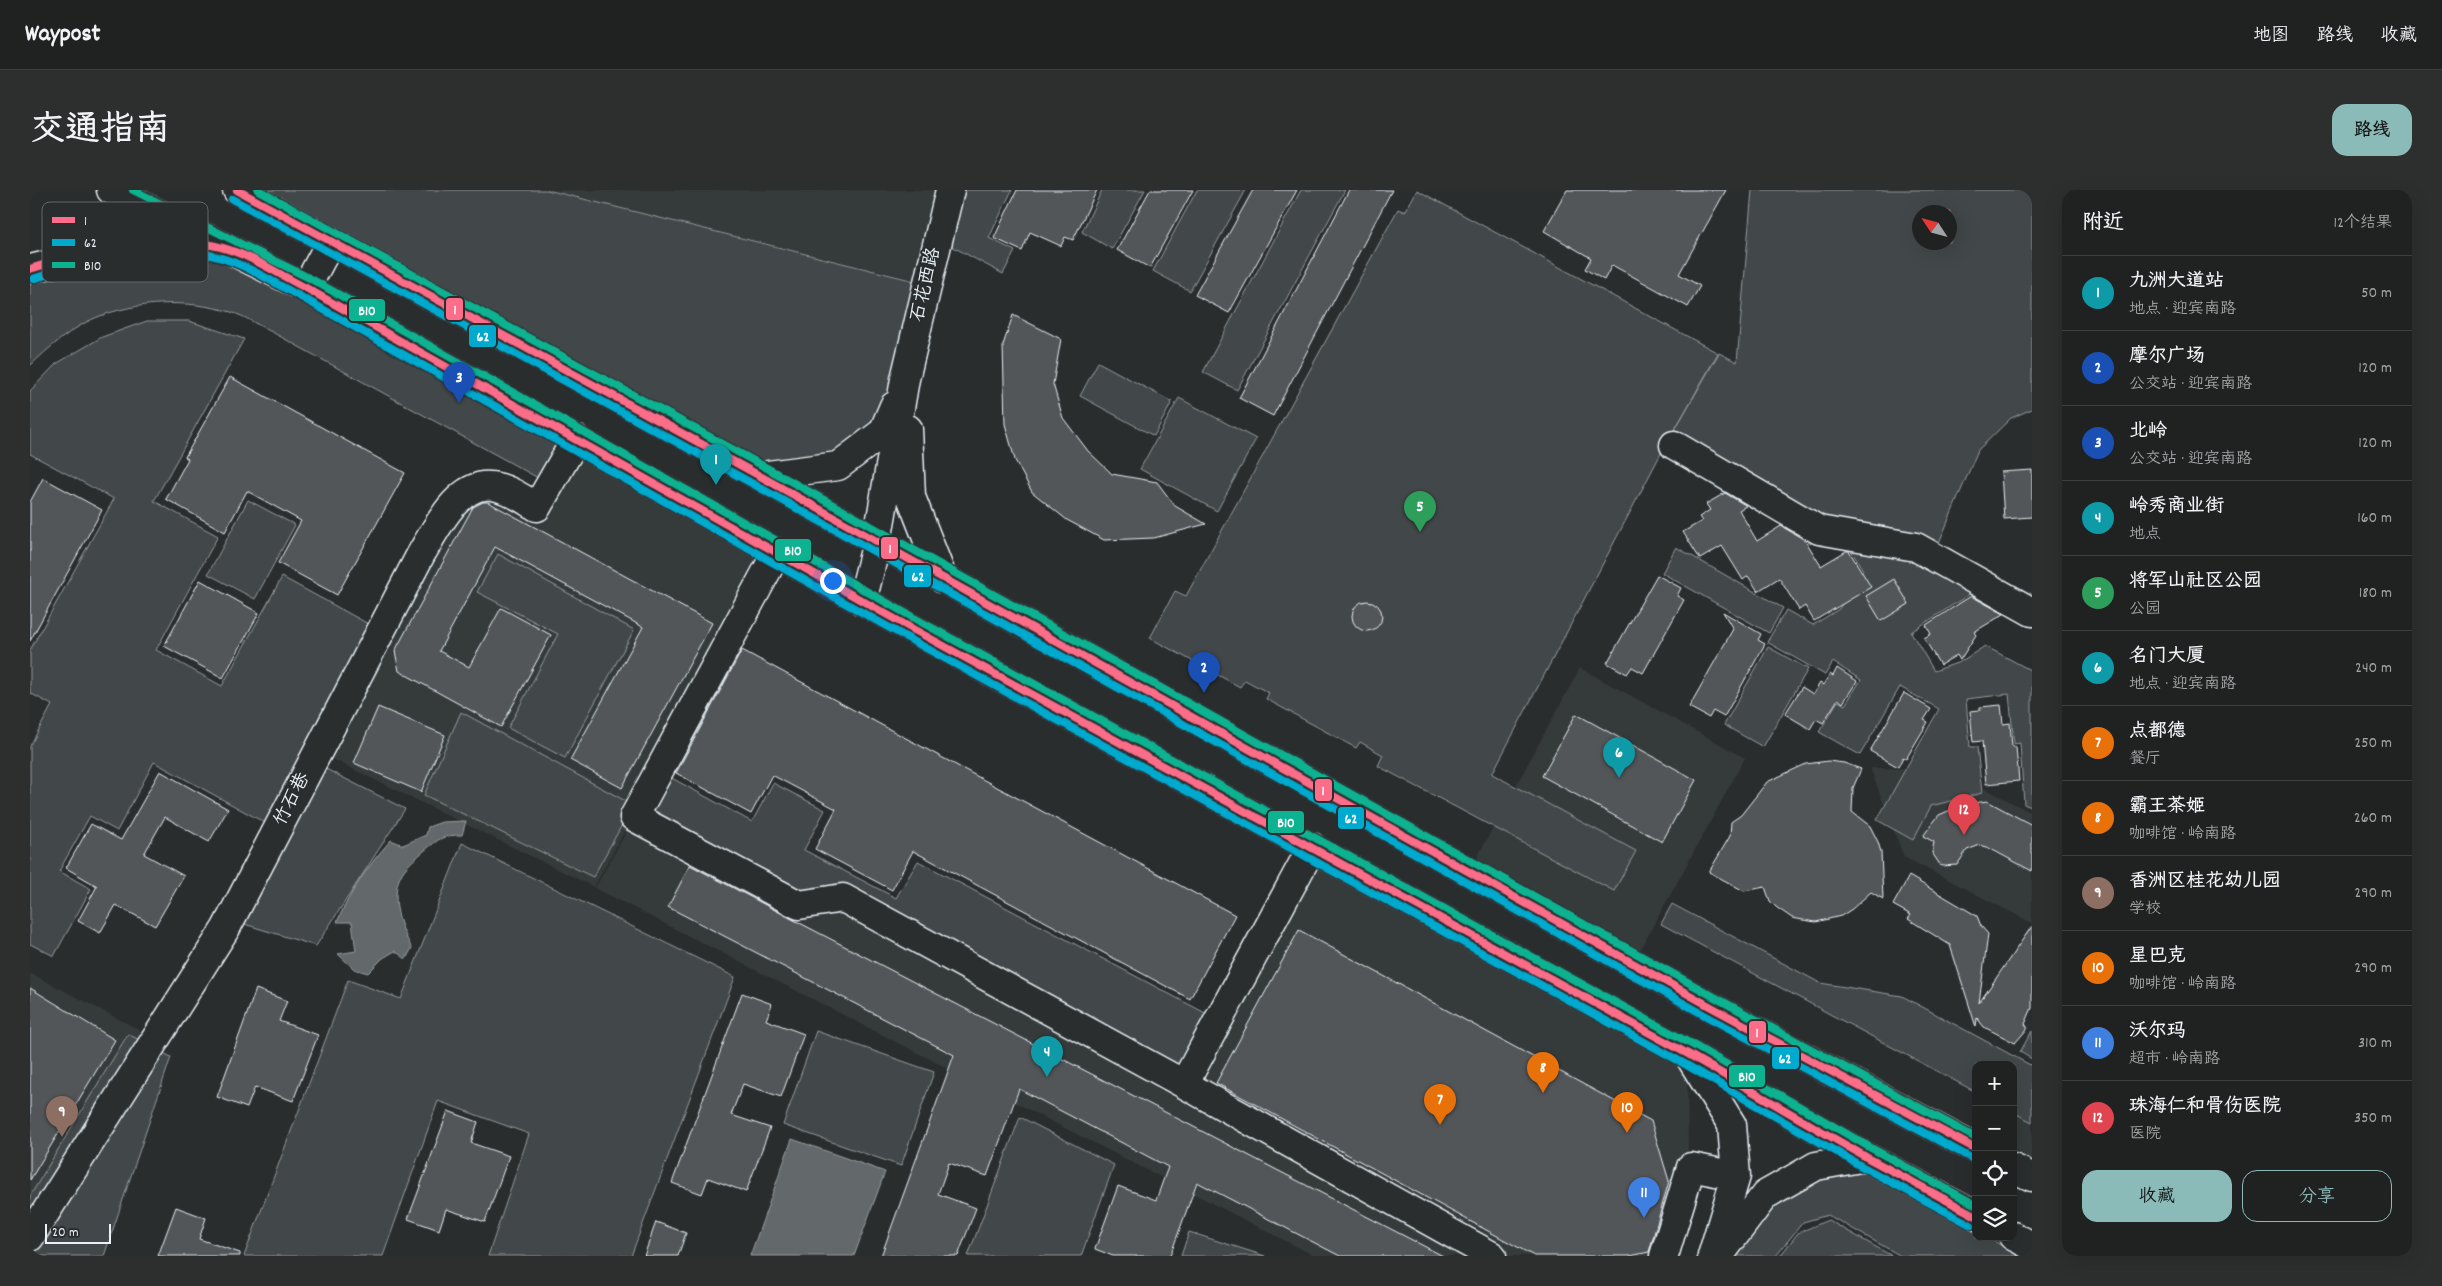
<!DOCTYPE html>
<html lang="zh">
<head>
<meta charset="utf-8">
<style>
  body { margin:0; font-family:Dekko,"LXGW WenKai TC",sans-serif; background:#2d2f2f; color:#f1f3f6 }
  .controls { position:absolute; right:15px; bottom:15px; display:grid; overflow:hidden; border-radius:10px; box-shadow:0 5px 20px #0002 }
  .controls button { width:45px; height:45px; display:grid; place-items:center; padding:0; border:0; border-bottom:1px solid #3d3f40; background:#202222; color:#f1f3f6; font:25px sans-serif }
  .compass { position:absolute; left:1882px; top:15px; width:45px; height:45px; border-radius:50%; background:#202222; box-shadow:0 5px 20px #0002; rotate:306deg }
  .scale { position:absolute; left:15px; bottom:12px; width:66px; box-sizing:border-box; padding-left:5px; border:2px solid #e8f1f8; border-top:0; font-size:14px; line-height:18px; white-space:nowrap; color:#e8f1f8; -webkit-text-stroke:4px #2a2d2e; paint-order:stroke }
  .you { position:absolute; left:802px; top:390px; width:18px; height:18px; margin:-12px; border:4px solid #fff; border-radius:50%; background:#1a73e8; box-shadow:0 0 0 8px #1a73e833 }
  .badge { display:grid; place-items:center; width:32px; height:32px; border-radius:50%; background:#8bbbb9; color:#fff; font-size:16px; font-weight:700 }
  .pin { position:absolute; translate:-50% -41px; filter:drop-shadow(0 1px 2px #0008) }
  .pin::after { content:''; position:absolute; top:26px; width:18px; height:15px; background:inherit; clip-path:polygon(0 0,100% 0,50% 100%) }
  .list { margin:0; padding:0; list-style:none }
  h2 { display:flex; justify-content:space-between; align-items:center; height:65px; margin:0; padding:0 20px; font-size:21px }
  h2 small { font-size:16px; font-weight:400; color:#a2a4a5 }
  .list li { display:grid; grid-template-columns:32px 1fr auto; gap:15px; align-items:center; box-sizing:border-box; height:75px; padding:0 20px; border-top:1px solid #3d3f40 }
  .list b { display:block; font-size:19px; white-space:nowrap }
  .list p { margin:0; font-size:16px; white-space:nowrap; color:#a2a4a5 }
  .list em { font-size:16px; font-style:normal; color:#a2a4a5 }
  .actions { display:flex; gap:10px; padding:15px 20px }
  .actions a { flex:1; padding:11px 0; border:1px solid #8bbbb9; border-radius:15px; text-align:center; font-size:18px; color:#8bbbb9 }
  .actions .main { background:#8bbbb9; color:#111 }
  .icon { flex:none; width:28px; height:28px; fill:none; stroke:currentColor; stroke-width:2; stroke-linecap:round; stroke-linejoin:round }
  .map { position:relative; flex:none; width:2002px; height:1066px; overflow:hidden; border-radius:15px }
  header { display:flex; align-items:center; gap:30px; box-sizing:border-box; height:70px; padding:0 25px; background:#202222; border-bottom:1px solid #3d3f40 }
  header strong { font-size:24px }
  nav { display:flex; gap:28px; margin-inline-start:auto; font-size:18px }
  .intro { display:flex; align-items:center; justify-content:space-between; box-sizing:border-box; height:120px; padding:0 30px }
  h1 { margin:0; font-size:35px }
  .button { padding:12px 22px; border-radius:15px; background:#8bbbb9; color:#111; font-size:18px; font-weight:700 }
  main { display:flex; gap:30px; padding:0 30px }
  aside { flex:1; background:#202222; border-radius:15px; box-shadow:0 5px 20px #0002 }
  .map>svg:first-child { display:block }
</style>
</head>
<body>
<header>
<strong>Waypost</strong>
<nav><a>地图</a><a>路线</a><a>收藏</a></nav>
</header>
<div class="intro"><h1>交通指南</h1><a class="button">路线</a></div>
<main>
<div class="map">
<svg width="2002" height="1066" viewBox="0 0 2002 1066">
  <rect width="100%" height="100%" fill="#2a2d2e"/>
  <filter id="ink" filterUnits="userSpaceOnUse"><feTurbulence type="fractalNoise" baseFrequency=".02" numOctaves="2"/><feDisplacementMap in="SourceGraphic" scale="10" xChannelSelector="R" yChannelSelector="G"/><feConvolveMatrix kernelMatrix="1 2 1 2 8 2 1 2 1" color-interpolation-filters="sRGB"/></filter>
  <g filter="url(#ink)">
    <path fill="#363a3b" d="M 519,0 L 915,0 L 894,92 Z
      M 547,251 L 746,363 L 564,697 L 290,563 L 444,300 L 507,318 Z
      M 1550,478 L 1715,568 L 1603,773 L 1439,682 Z
      M 1840,578 L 1919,580 L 2002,623 L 2002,733 L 1874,667 Z
      M 603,630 L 813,711 L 1452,1066 L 1285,1066 L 565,698 Z
      M 1282,661 L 1657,866 L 1658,977 L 1632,1066 L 1466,1066 L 1155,893 Z
      M 0,783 L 127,849 L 0,1046 Z
      M 2002,872 L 2002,987 L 1983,977 L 1983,907 Z"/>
    <path fill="#424648" stroke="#959ca0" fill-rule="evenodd" d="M 226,0 L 517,0 L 897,94 L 852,241 L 807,275 L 729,284 Z
      M 926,0 L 982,0 L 959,48 L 985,61 L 973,84 L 914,52 Z
      M 1072,0 L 1115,0 L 1082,59 L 1052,42 Z
      M 1167,0 L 1216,0 L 1160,101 L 1123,81 Z
      M 1271,0 L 1315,0 L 1207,200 L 1173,182 Z
      M 1387,0 L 1688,163 L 1640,248 L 1689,163 L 1707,172 L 1722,0 L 2002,0 L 2002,219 L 1981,228 L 1948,260 L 1903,367 L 1789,340 L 1637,252 L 1462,584 L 1606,661 L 1584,701 L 1348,576 L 1353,565 L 1330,552 L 1326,558 L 1236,509 L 1239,503 L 1215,490 L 1210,497 L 1120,448 L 1145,401 L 1156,406 L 1368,19 L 1375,22 ZM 1890,22 L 1920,22 L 1920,52 L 1890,52 Z
      M 189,63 L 534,252 L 510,289 L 242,142 C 229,136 215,126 201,122 C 157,109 107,111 65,128 C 43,137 17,159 0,176 L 0,90 L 99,64 Z
      M 117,131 L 159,131 L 214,149 L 124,311 L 188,346 L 126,460 L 192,496 L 252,387 L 342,436 L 239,635 L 124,572 L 87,641 L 60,626 L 29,681 L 61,699 L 24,766 L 0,754 L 0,556 L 22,515 L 0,503 L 0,460 L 84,309 L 0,264 L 0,201 L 26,174 L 72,147 Z
      M 1068,172 L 1142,212 L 1124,246 L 1050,206 Z
      M 1149,208 L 1226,249 L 1187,321 L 1110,279 Z
      M 218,310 L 265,335 L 225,409 L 178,384 Z
      M 1814,349 L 1884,361 L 1949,398 L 1881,442 L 1904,481 L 1930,472 L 1955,456 L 2002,481 L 2002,618 L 1994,614 L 1990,553 L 1984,554 L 1979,504 L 1936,509 L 1940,557 L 1947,557 L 1952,603 L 1901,616 L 1883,650 L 1847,630 L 1909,519 L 1870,497 L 1830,565 L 1789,542 L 1808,511 L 1815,515 L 1831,490 L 1803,472 L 1795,485 L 1737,452 L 1756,420 L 1783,435 L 1809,419 L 1833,380 Z
      M 1646,357 L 1753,418 L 1739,443 L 1632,383 Z
      M 468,364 L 604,440 L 535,568 L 478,538 L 528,444 L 447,402 Z
      M 1738,457 L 1778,479 L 1733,557 L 1694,535 Z
      M 431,522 L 603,615 L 563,687 L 394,605 Z
      M 292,577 L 375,619 L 286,756 L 211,733 Z
      M 638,586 L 722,632 L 743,593 L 795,620 L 774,660 L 866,708 L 888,671 L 1179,825 L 1148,884 L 811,699 L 769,705 L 617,624 Z
      M 432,653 L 705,787 L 601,1066 L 458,1066 L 499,944 L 408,911 L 353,1066 L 214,1066 L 318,790 L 371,809 Z
      M 1642,714 L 1790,793 L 1872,806 L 2002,876 L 2002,932 L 1983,922 L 1983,875 L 1946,875 L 1946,902 L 1631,734 Z
      M 786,841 L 904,882 L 871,976 L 753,935 Z
      M 2002,841 L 2002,869 L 1990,862 Z
      M 98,844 L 141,867 L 74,1066 L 0,1066 L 0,1006 Z
      M 990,927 L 1084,975 L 1051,1066 L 938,1066 Z
      M 1835,975 L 1946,1041 L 1946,1047 L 1957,1047 L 1989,1066 L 1871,1066 L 1798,1025 L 1773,1032 L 1746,1066 L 1699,1066 L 1741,1014 L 1789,986 Z
      M 1798,1030 L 1862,1066 L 1750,1066 L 1768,1043 Z
      M 1159,1042 L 1235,1066 L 1151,1066 Z"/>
    <path fill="#63686b" stroke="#989fa3" d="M 436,631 L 432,645 C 412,645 409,649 394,661 C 385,669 375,676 370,687 C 360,709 371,739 382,758 L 376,769 L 365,761 L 353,768 L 338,783 L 324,779 L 308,764 L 326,761 L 322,732 L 307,732 C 320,702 339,674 361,650 L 373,655 L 396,645 L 398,637 L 412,632 Z
      M 762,949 L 855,982 L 824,1066 L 720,1066 Z"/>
    <path fill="#535759" stroke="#e8f1f8" d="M 987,0 L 1067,0 L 1043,50 L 1035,47 L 1031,56 L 1000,42 L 992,61 L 964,48 Z
      M 1120,0 L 1163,0 L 1120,78 L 1087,60 Z
      M 1223,0 L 1267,0 L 1199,123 L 1165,105 Z
      M 1319,0 L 1362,0 L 1243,226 L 1209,208 Z
      M 1537,0 L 1696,0 L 1649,84 L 1670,96 L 1658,117 L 1582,75 L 1574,90 L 1555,79 L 1561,68 L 1514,41 Z
      M 983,125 L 1031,149 L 1023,194 L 1033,228 L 1058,261 L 1082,284 L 1127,292 L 1145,316 L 1176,334 L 1124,348 L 1074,350 L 1037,330 L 1002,302 L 985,270 L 975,234 L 973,155 Z
      M 200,187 L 375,283 L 307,405 L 248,373 L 271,331 L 217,301 L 195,342 L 136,309 L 158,269 L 155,267 Z
      M 2002,280 L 2002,327 L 1974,329 L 1971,282 Z
      M 13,288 L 72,320 L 0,451 L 0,312 Z
      M 1695,303 L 1715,315 L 1716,316 L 1709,320 L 1727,351 L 1751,336 L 1775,350 L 1791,376 L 1816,361 L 1819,361 L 1841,397 L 1784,431 L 1775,416 L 1769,420 L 1749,388 L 1728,401 L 1718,386 L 1713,390 L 1692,356 L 1670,369 L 1653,342 L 1672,331 L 1669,327 L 1680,320 L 1676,314 Z
      M 453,312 L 458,312 L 682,433 L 592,598 L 540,570 L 613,437 L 465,357 L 409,461 L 439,477 L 471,418 L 521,445 L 471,537 L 369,481 L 365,461 L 443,317 Z
      M 1627,385 L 1651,398 L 1647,406 L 1654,410 L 1613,483 L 1602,477 L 1597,484 L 1577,473 Z
      M 1864,389 L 1879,414 L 1851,431 L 1836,406 Z
      M 170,390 L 229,423 L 193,488 L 134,456 Z
      M 1941,406 L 1974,424 L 1944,442 L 1946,445 L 1930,470 L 1927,465 L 1910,475 L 1894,448 L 1901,444 L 1896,435 Z
      M1322 426a15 15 0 1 1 30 0a15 15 0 1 1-30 0Z
      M 1693,422 L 1731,444 L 1728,450 L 1735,454 L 1694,527 L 1683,521 L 1679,528 L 1659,517 L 1703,439 Z
      M 712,460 L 1205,725 L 1160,809 L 883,661 L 862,700 L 785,659 L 806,619 L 742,585 L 721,624 L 646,583 Z
      M 1807,478 L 1827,491 L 1813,513 L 1808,509 L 1793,533 L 1786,529 L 1780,539 L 1755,524 L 1772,497 L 1783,504 L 1790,493 L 1793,495 L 1800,484 L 1803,486 Z
      M 1874,503 L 1901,519 L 1894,530 L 1898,532 L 1876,569 L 1873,567 L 1868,577 L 1840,561 Z
      M 1971,515 L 1973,534 L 1980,533 L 1982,557 L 1986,557 L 1989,591 L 1956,594 L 1952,551 L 1943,552 L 1940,521 L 1950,520 L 1950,517 Z
      M 348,517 L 415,545 L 391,602 L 324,573 Z
      M 1546,524 L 1666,590 L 1632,652 L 1512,586 Z
      M 1798,571 L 1814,573 L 1831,579 L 1823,598 L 1822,622 L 1840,636 L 1848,652 L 1851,662 L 1853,709 L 1841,702 L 1822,719 L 1811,726 L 1786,732 L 1773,730 L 1762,728 L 1746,717 L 1740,711 L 1735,697 L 1714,701 L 1679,682 L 1700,646 L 1701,632 L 1711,625 L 1737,592 L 1776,574 Z
      M 130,581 L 198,619 L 179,652 L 135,627 L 114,664 L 154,686 L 125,736 L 86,715 L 70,743 L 48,731 L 67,696 L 36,678 L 61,634 L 91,650 Z
      M 1957,611 L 2002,635 L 2002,681 L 1957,657 L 1950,655 L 1937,660 L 1927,675 L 1911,676 L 1902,663 L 1904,652 L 1893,646 L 1909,625 L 1932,615 Z
      M 660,675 L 762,729 L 1413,1066 L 1310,1066 L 1167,992 L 1140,1066 L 1083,1066 L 1065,1059 L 1088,996 L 1126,1010 L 1138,977 L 989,899 L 957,986 L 919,973 L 908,1004 L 946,1018 L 928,1066 L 851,1066 L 924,865 L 638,717 Z
      M 1879,686 L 1947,726 L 1951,736 L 1958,744 L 1949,813 L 2002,736 L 2002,818 L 1995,834 L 1998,838 L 1985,853 L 1954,837 L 1947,828 L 1946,837 L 1920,755 L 1878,729 L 1881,725 L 1863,715 Z
      M 1269,740 L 1621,931 L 1639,991 L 1619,1062 L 1600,1066 L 1504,1066 L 1186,893 Z
      M 0,798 L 85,850 L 0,990 Z
      M 226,799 L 257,811 L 249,831 L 288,845 L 263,911 L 225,897 L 217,918 L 187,907 Z
      M 712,803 L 742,814 L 736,830 L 774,844 L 751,907 L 713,894 L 701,925 L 740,938 L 716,1002 L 678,988 L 672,1004 L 642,993 Z
      M 418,921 L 448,932 L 441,953 L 479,966 L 455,1032 L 416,1019 L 409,1040 L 378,1029 Z
      M 146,1017 L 176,1028 L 169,1049 L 210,1063 L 210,1066 L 128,1066 Z
      M 626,1032 L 656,1043 L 648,1066 L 614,1066 Z"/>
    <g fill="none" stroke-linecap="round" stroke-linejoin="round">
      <defs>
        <path id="minor" d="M 1644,255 L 1789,340 L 1886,357 L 2002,422
          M 747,362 L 604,627 L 769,715 L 813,708 L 1154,894 L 1282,657
          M 1658,864 L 1702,935 L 1706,986 L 1682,1066
          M 1154,894 L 1462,1066
          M 0,1047 L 196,738 L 391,364 C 405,341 428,291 462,296 C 478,298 493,309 507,317 L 546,249
          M 1634,1066 L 1661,977 L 1706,986
          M 1689,1066 L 1735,1005 L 1786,976 L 1836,967"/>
        <path id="major" d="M 81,0 L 276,98 L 879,437 L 1658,864 L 1836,967 L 1946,1026
          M 207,0 L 730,286 L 1683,818 L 1946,959
          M 0,79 L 95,56 L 142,51 L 175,54
          M 276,98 L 301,51
          M 878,239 L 881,307 L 913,389
          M 730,286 L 808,276 L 853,242 L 864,216
          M 832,411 L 847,352 L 875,189 L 920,0
          M 1983,978 L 2002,987
          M 1983,1046 L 2002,1056"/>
      </defs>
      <use href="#minor" stroke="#e8f1f8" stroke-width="31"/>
      <use href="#major" stroke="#e8f1f8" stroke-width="31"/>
      <use href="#minor" stroke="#2a2d2e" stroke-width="28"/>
      <use href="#major" stroke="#2a2d2e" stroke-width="28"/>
      <defs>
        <path id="bus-1" d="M 207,0 L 730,286 L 1683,818 L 1946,959
          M 0,79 C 56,61 133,41 190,57 C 221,65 248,84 276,98 L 879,437 L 1658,864 L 1836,967 L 1946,1026"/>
        <path id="bus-2" d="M 202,9 L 725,295 L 1678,827 L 1941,968
          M 3,89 C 56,71 133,51 188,67 C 217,75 244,93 271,107 L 874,446 L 1653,873 L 1831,976 L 1941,1035"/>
        <path id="bus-3" d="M 103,0 L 281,89 L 884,428 L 1663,855 L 1841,958 L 1946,1015
          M 228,0 L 735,277 L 1688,809 L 1946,948"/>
      </defs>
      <use href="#bus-1" stroke="#2a2d2e" stroke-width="11"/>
      <use href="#bus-2" stroke="#2a2d2e" stroke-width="11"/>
      <use href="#bus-3" stroke="#2a2d2e" stroke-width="11"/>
      <use href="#bus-1" stroke="#fb6d88" stroke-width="8"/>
      <use href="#bus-2" stroke="#00a9ce" stroke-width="8"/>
      <use href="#bus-3" stroke="#0db291" stroke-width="8"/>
    </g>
  </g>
  <g text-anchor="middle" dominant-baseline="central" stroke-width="4" stroke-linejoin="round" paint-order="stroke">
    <g font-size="19" fill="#e8f1f8" stroke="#2a2d2e">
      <text transform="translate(897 95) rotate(-77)">石花西路</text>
      <text transform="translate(263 610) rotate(-63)">竹石巷</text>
    </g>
  </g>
  <rect x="12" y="12" width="166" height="80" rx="8" fill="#2a2d2e" stroke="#63686b" stroke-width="1"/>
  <rect x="22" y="27" width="23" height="6" fill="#fb6d88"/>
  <rect x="22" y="49" width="23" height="7" fill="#00a9ce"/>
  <rect x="22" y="72" width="23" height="6" fill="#0db291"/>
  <g font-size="14" fill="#e8f1f8">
    <text x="54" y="35">1</text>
    <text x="54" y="57">62</text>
    <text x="54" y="80">B10</text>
  </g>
  <g stroke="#2a2d2e" stroke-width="2">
    <rect x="415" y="107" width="19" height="24" rx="5" fill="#fb6d88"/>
    <rect x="318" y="108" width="38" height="24" rx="5" fill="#0db291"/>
    <rect x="438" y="134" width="29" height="24" rx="5" fill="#00a9ce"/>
    <rect x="850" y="346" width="19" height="24" rx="5" fill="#fb6d88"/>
    <rect x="744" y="348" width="38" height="24" rx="5" fill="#0db291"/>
    <rect x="873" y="374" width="29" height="24" rx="5" fill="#00a9ce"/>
    <rect x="1284" y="588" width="19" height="24" rx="5" fill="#fb6d88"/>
    <rect x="1307" y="616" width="28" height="24" rx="5" fill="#00a9ce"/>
    <rect x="1237" y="620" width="38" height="24" rx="5" fill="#0db291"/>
    <rect x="1718" y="830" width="19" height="24" rx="5" fill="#fb6d88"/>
    <rect x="1741" y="856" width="29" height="24" rx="5" fill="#00a9ce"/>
    <rect x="1698" y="874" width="38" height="24" rx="5" fill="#0db291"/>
  </g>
  <g font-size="14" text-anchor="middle" font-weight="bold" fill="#fff">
    <text x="425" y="124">1</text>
    <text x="337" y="125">B10</text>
    <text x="453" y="151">62</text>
    <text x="860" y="363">1</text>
    <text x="763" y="365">B10</text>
    <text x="888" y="391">62</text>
    <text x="1293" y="605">1</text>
    <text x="1321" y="633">62</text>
    <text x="1256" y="637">B10</text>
    <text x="1727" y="847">1</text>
    <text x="1755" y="873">62</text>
    <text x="1717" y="891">B10</text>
  </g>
</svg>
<div class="controls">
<button>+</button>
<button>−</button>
<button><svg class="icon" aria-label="locate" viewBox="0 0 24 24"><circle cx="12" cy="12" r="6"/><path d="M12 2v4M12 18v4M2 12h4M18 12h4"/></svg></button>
<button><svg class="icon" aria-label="layers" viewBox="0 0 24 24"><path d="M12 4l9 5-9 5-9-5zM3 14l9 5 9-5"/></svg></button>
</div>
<svg class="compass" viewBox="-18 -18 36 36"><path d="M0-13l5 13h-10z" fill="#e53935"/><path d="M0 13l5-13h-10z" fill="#a2a4a5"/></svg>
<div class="scale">20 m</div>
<div class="you"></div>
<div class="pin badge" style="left:686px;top:295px;background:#0f9aa8">1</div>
<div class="pin badge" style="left:1174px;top:503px;background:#1a4fb4">2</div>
<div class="pin badge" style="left:429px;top:213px;background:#1a4fb4">3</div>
<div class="pin badge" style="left:1017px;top:887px;background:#0f9aa8">4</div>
<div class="pin badge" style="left:1390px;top:342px;background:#2e9e5b">5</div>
<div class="pin badge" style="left:1589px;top:588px;background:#0f9aa8">6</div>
<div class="pin badge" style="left:1410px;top:935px;background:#e8710a">7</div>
<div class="pin badge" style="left:1513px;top:903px;background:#e8710a">8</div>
<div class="pin badge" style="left:32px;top:947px;background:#8d6e63">9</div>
<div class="pin badge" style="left:1597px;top:943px;background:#e8710a">10</div>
<div class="pin badge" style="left:1614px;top:1028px;background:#3f7fe0">11</div>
<div class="pin badge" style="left:1934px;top:645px;background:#e0444e">12</div>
</div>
<aside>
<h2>附近<small>12个结果</small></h2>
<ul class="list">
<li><span class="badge" style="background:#0f9aa8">1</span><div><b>九洲大道站</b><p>地点 · 迎宾南路</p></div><em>50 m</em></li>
<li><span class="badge" style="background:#1a4fb4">2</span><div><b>摩尔广场</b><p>公交站 · 迎宾南路</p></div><em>120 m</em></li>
<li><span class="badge" style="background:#1a4fb4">3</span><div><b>北岭</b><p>公交站 · 迎宾南路</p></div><em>120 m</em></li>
<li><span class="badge" style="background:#0f9aa8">4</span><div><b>岭秀商业街</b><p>地点</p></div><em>160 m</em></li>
<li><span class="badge" style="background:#2e9e5b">5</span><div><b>将军山社区公园</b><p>公园</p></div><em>180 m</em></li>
<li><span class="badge" style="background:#0f9aa8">6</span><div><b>名门大厦</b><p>地点 · 迎宾南路</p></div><em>240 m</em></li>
<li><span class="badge" style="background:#e8710a">7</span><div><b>点都德</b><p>餐厅</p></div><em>250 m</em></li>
<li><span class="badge" style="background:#e8710a">8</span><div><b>霸王茶姬</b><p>咖啡馆 · 岭南路</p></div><em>260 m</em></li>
<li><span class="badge" style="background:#8d6e63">9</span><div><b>香洲区桂花幼儿园</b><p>学校</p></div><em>290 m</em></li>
<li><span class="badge" style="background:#e8710a">10</span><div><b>星巴克</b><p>咖啡馆 · 岭南路</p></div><em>290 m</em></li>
<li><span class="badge" style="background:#3f7fe0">11</span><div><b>沃尔玛</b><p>超市 · 岭南路</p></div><em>310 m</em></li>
<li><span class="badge" style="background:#e0444e">12</span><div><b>珠海仁和骨伤医院</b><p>医院</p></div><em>350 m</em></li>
</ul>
<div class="actions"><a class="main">收藏</a><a>分享</a></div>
</aside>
</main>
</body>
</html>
